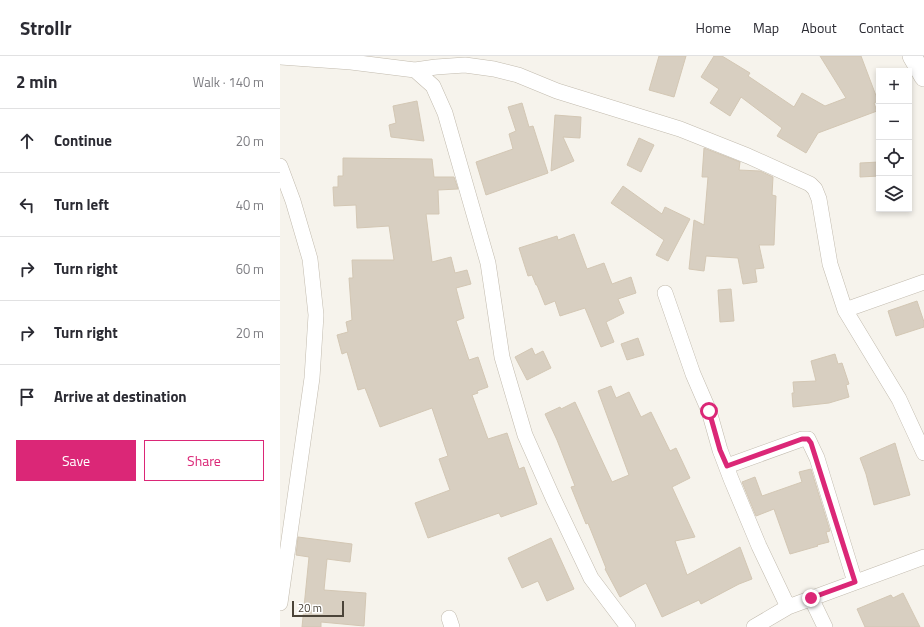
<!DOCTYPE html>
<html lang="en">
<head>
<meta charset="utf-8">
<style>
  body { margin:0; font-family:"Titillium Web",sans-serif; background:#f7f7f7; color:#2b2b33 }
  .controls { position:absolute; right:12px; top:12px; display:grid; overflow:hidden; border-radius:0px; box-shadow:0 2px 6px #0003 }
  .controls button { width:36px; height:36px; display:grid; place-items:center; padding:0; border:0; border-bottom:1px solid #e1e1e2; background:#fff; color:#2b2b33; font:20px sans-serif }
  .scale { position:absolute; left:12px; bottom:10px; width:52px; box-sizing:border-box; padding-left:4px; border:2px solid #4b4439; border-top:0; font-size:11px; line-height:14px; white-space:nowrap; color:#4b4439; -webkit-text-stroke:3px #fff; paint-order:stroke }
  .stop { position:absolute; width:12px; height:12px; margin:-9px; border:3px solid #db2777; border-radius:50%; background:#fff }
  .stop.end { background:#db2777; border-color:#fff; box-shadow:0 1px 4px #0008 }
  .list { margin:0; padding:0; list-style:none }
  h2 { display:flex; justify-content:space-between; align-items:center; height:52px; margin:0; padding:0 16px; font-size:17px }
  h2 small { font-size:13px; font-weight:400; color:#7c7c81 }
  .list li { display:grid; grid-template-columns:26px 1fr auto; gap:12px; align-items:center; box-sizing:border-box; height:64px; padding:0 16px; border-top:1px solid #e1e1e2 }
  .list b { display:block; font-size:15px; white-space:nowrap }
  .list em { font-size:13px; font-style:normal; color:#7c7c81 }
  .actions { display:flex; gap:8px; padding:12px 16px }
  .actions a { flex:1; padding:9px 0; border:1px solid #db2777; border-radius:0px; text-align:center; font-size:14px; color:#db2777 }
  .actions .main { background:#db2777; color:#fff }
  .icon { flex:none; width:22px; height:22px; fill:none; stroke:currentColor; stroke-width:2; stroke-linecap:round; stroke-linejoin:round }
  .map { position:relative; flex:none; width:644px; height:571px; overflow:hidden }
  header { display:flex; align-items:center; gap:24px; box-sizing:border-box; height:56px; padding:0 20px; background:#fff; border-bottom:1px solid #e1e1e2 }
  header strong { font-size:19px }
  nav { display:flex; gap:22px; margin-inline-start:auto; font-size:14px }
  main { display:flex }
  aside { flex:1; background:#fff }
  .map>svg:first-child { display:block }
</style>
</head>
<body>
<header>
<strong>Strollr</strong>
<nav><a>Home</a><a>Map</a><a>About</a><a>Contact</a></nav>
</header>
<main>
<aside>
<h2>2 min<small>Walk · 140 m</small></h2>
<ul class="list">
<li><svg class="icon" aria-label="ahead" viewBox="0 0 24 24"><path d="M12 20V5M6 11l6-6 6 6"/></svg><div><b>Continue</b></div><em>20 m</em></li>
<li><svg class="icon" aria-label="left" viewBox="0 0 24 24"><path d="M17 20v-9H6M10 6l-5 5 5 5"/></svg><div><b>Turn left</b></div><em>40 m</em></li>
<li><svg class="icon" aria-label="right" viewBox="0 0 24 24"><path d="M7 20v-9h11M14 6l5 5-5 5"/></svg><div><b>Turn right</b></div><em>60 m</em></li>
<li><svg class="icon" aria-label="right" viewBox="0 0 24 24"><path d="M7 20v-9h11M14 6l5 5-5 5"/></svg><div><b>Turn right</b></div><em>20 m</em></li>
<li><svg class="icon" aria-label="arrive" viewBox="0 0 24 24"><path d="M6 21V4h12l-3 4 3 4H6"/></svg><div><b>Arrive at destination</b></div></li>
</ul>
<div class="actions"><a class="main">Save</a><a>Share</a></div>
</aside>
<div class="map">
<svg width="644" height="571" viewBox="0 0 644 571">
  <rect width="100%" height="100%" fill="#f6f3ec"/>
  <path fill="#d8cfc1" stroke="#d3c7b4" d="M 379,0 L 406,0 L 394,41 L 369,34 Z
    M 434,0 L 442,0 L 470,17 L 468,20 L 514,51 L 522,37 L 545,50 L 566,42 L 540,0 L 581,0 L 598,45 L 594,47 L 597,55 L 538,77 L 526,97 L 497,80 L 502,72 L 461,41 L 450,60 L 430,47 L 439,33 L 421,21 Z
    M 137,45 L 144,85 L 111,81 L 109,69 L 116,67 L 113,50 Z
    M 242,47 L 249,71 L 253,70 L 268,117 L 206,139 L 196,106 L 233,93 L 229,78 L 236,75 L 228,51 Z
    M 275,59 L 301,61 L 300,82 L 283,81 L 294,105 L 271,115 Z
    M 359,82 L 374,89 L 361,116 L 347,109 Z
    M 424,92 L 460,106 L 459,114 L 480,115 L 493,121 L 492,139 L 496,140 L 494,189 L 479,189 L 484,212 L 475,213 L 477,226 L 463,228 L 458,202 L 426,200 L 424,215 L 409,213 L 414,164 L 424,169 L 428,121 L 422,121 Z
    M 63,102 L 152,103 L 154,121 L 174,121 L 178,133 L 158,134 L 159,158 L 146,158 L 152,206 L 171,201 L 175,217 L 187,214 L 191,228 L 176,232 L 184,262 L 176,265 L 189,304 L 198,301 L 208,331 L 197,335 L 198,337 L 192,339 L 208,383 L 227,377 L 239,413 L 244,411 L 257,448 L 221,461 L 219,457 L 148,482 L 135,447 L 170,434 L 159,403 L 168,400 L 152,352 L 100,371 L 85,332 L 78,334 L 67,296 L 62,298 L 57,279 L 68,276 L 66,266 L 72,264 L 69,222 L 73,222 L 72,204 L 114,204 L 109,170 L 77,172 L 76,149 L 54,150 L 53,131 L 58,131 L 58,120 L 63,120 Z
    M 599,106 L 599,120 L 580,121 L 580,107 Z
    M 343,130 L 382,158 L 385,151 L 410,163 L 388,205 L 376,199 L 384,184 L 331,147 Z
    M 294,178 L 307,213 L 324,207 L 332,228 L 351,221 L 356,237 L 338,243 L 344,257 L 326,266 L 334,286 L 321,291 L 305,252 L 280,260 L 275,245 L 265,249 L 257,229 L 256,229 L 252,219 L 248,220 L 239,192 L 277,180 L 278,184 Z
    M 451,233 L 454,265 L 440,266 L 438,234 Z
    M 637,245 L 644,266 L 644,271 L 616,280 L 608,255 Z
    M 358,282 L 364,299 L 347,304 L 341,288 Z
    M 252,292 L 255,299 L 263,295 L 271,312 L 247,324 L 235,301 Z
    M 555,298 L 558,308 L 562,307 L 569,328 L 566,329 L 569,341 L 549,347 L 513,351 L 512,337 L 514,337 L 513,326 L 536,325 L 531,305 Z
    M 331,330 L 336,342 L 349,336 L 361,361 L 371,356 L 390,395 L 396,392 L 410,422 L 392,431 L 415,481 L 395,485 L 407,519 L 460,491 L 472,523 L 459,528 L 421,548 L 419,544 L 382,561 L 366,527 L 340,541 L 325,513 L 326,512 L 308,467 L 306,468 L 291,431 L 295,430 L 277,384 L 265,358 L 280,351 L 281,353 L 295,346 L 332,426 L 349,419 L 318,335 Z
    M 615,387 L 630,439 L 594,449 L 586,418 L 580,402 Z
    M 531,413 L 550,475 L 546,476 L 549,486 L 537,489 L 538,490 L 510,498 L 494,453 L 476,460 L 462,426 L 475,421 L 482,440 L 522,426 L 519,416 Z
    M 18,481 L 72,488 L 70,506 L 47,503 L 44,534 L 86,537 L 84,570 L 41,566 L 41,571 L 22,571 L 29,501 L 16,499 Z
    M 271,482 L 294,533 L 267,545 L 258,525 L 242,532 L 228,502 Z
    M 623,537 L 640,571 L 585,571 L 577,553 L 611,539 L 613,542 Z"/>
  <g fill="none" stroke-linecap="round" stroke-linejoin="round">
    <defs>
      <path id="minor" d="M 0,1 L 71,6 L 135,14 L 153,30 L 165,57 L 208,207 L 222,301 L 245,379 L 273,442 L 311,522 L 348,571
        M 135,14 L 156,11 L 185,9 L 214,13 L 238,19 L 277,35 L 400,73 L 468,100 L 530,128 L 535,133 L 539,143 L 550,208 L 565,254 L 619,343 L 644,397
        M 0,110 L 13,145 L 30,203 L 36,259 L 32,322 L 0,547
        M 385,237 L 413,318 L 429,355 L 440,394 L 451,423 L 479,490 L 508,551
        M 565,254 L 644,226
        M 447,410 L 522,383 L 528,383 L 537,402 L 575,526
        M 531,542 L 545,571
        M 169,562 L 172,571
        M 474,571 L 508,551 L 644,501"/>
      <path id="tertiary" d="M 632,0 L 644,21"/>
    </defs>
    <use href="#minor" stroke="#c2bbae" stroke-width="16"/>
    <use href="#tertiary" stroke="#c2bbae" stroke-width="20"/>
    <use href="#minor" stroke="#fff" stroke-width="15"/>
    <use href="#tertiary" stroke="#fff" stroke-width="19"/>
  </g>
  <g fill="none" stroke-linecap="round" stroke-linejoin="round">
    <path stroke="#db2777" stroke-width="5" d="M 429,355 L 440,394 L 447,410 L 522,383 L 528,383 L 531,387 L 575,526 L 531,542"/>
  </g>
</svg>
<div class="controls">
<button>+</button>
<button>−</button>
<button><svg class="icon" aria-label="locate" viewBox="0 0 24 24"><circle cx="12" cy="12" r="6"/><path d="M12 2v4M12 18v4M2 12h4M18 12h4"/></svg></button>
<button><svg class="icon" aria-label="layers" viewBox="0 0 24 24"><path d="M12 4l9 5-9 5-9-5zM3 14l9 5 9-5"/></svg></button>
</div>
<div class="scale">20 m</div>
<div class="stop" style="left:429px;top:355px"></div>
<div class="stop end" style="left:531px;top:542px"></div>
</div>
</main>
</body>
</html>
